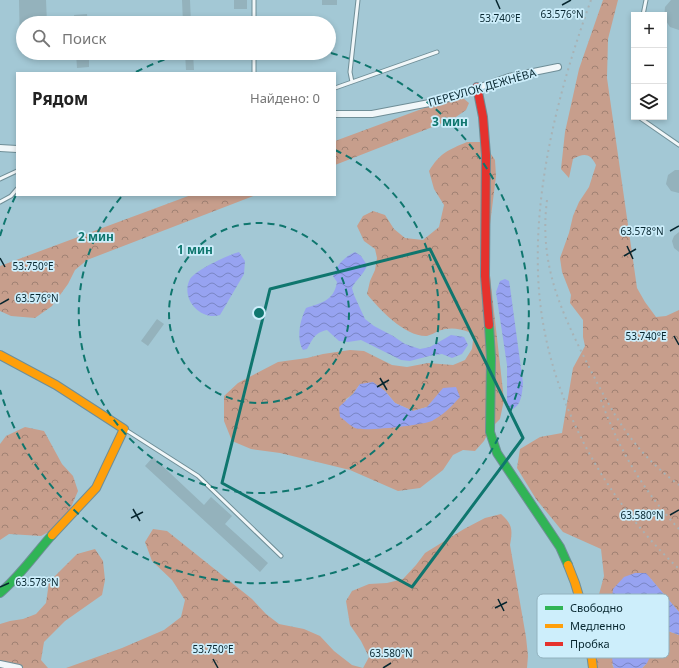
<!DOCTYPE html>
<html lang="ru">
<head>
<meta charset="utf-8">
<style>
  body { margin:0; font-family:"Noto Sans",sans-serif; background:#f6f6f6; color:#222 }
  .controls { position:absolute; right:12px; top:12px; display:grid; overflow:hidden; border-radius:0px; box-shadow:0 2px 6px #0003 }
  .controls button { width:36px; height:36px; display:grid; place-items:center; padding:0; border:0; border-bottom:1px solid #e0e0e0; background:#fff; color:#222; font:20px sans-serif }
  .list { margin:0; padding:0; list-style:none }
  h2 { display:flex; justify-content:space-between; align-items:center; height:52px; margin:0; padding:0 16px; font-size:17px }
  h2 small { font-size:13px; font-weight:400; color:#767676 }
  .icon { flex:none; width:22px; height:22px; fill:none; stroke:currentColor; stroke-width:2; stroke-linecap:round; stroke-linejoin:round }
  .map { position:relative; flex:none; width:679px; height:668px; overflow:hidden }
  .search { position:absolute; background:#fff; box-shadow:0 2px 6px #0003; left:16px; top:16px; width:320px; height:44px; display:flex; align-items:center; gap:10px; box-sizing:border-box; padding:0 14px; border-radius:22px; color:#767676; font-size:15px }
  .panel { position:absolute; background:#fff; box-shadow:0 2px 6px #0003; left:16px; top:72px; width:320px; height:124px; border-radius:0px }
  .map>svg:first-child { display:block }
</style>
</head>
<body>
<div class="map">
<svg width="679" height="668" viewBox="0 0 679 668">
  <defs>
    <pattern id="forest-crowns" width="20" height="18" patternUnits="userSpaceOnUse"><rect width="20" height="18" fill="#c79e8c"/><path d="M2 6a3 3 0 1 1 6 0M12 15a3 3 0 1 1 6 0" fill="none" stroke="#a08173"/></pattern>
    <pattern id="water-waves" width="16" height="10" patternUnits="userSpaceOnUse"><rect width="16" height="10" fill="#97a3f1"/><path d="M0 5q4-4 8 0t8 0" fill="none" stroke="#7985c4"/></pattern>
  </defs>
  <rect width="100%" height="100%" fill="#a3c8d5"/>
  <path fill="url(#forest-crowns)" fill-rule="evenodd" d="M 603,0 L 618,0 L 608,39 L 607,78 L 637,288 L 645,302 L 656,317 L 666,316 L 679,310 L 679,612 L 654,583 L 651,579 L 623,612 L 638,620 L 679,635 L 679,668 L 642,668 L 647,663 L 612,664 L 614,668 L 597,668 L 592,620 L 604,576 L 601,549 L 563,532 L 536,499 L 517,468 L 520,449 L 540,437 L 562,433 L 573,368 L 585,346 L 583,337 L 583,320 L 570,303 L 571,295 L 562,272 L 560,258 L 569,233 L 573,216 L 579,202 L 589,187 L 596,165 C 590,153 584,153 573,159 L 569,178 L 561,169 L 565,132 L 579,69 Z
    M 454,97 L 463,98 L 469,103 L 466,110 L 453,119 L 335,165 L 335,141 Z
    M 467,142 L 483,142 L 495,160 L 496,176 L 487,249 L 504,400 L 500,419 L 490,429 L 484,441 L 475,451 L 463,450 L 453,455 L 443,470 L 420,488 L 398,491 L 350,470 L 280,453 L 251,449 L 232,441 L 224,421 L 224,396 L 238,383 L 278,362 L 307,358 L 323,354 L 350,350 L 364,351 L 392,365 L 407,367 L 428,363 L 453,365 L 465,360 L 472,349 L 473,340 L 469,332 C 458,328 449,327 438,331 C 435,333 430,335 427,336 C 405,337 379,309 367,294 L 370,281 L 375,270 L 377,258 L 375,249 L 364,241 L 357,226 L 363,216 L 373,211 L 385,215 L 394,229 L 405,238 L 423,240 L 439,227 L 444,205 L 434,189 L 429,171 C 440,153 448,150 467,142 ZM 360,384 L 385,391 L 395,403 L 413,411 L 427,407 L 435,398 L 412,425 L 399,426 L 345,400 L 353,394 Z
    M 191,195 L 256,195 L 87,260 L 75,270 L 68,284 L 52,306 L 35,318 L 11,316 L 0,311 L 0,266 Z
    M 25,427 L 44,431 L 62,464 L 73,476 L 78,491 L 69,512 L 54,529 L 41,536 L 9,534 L 0,540 L 0,444 L 6,436 Z
    M 501,514 C 512,524 513,529 510,545 L 526,637 L 528,656 L 527,668 L 66,668 L 122,648 L 164,630 L 181,617 L 185,600 L 172,580 L 152,561 L 145,542 L 153,529 L 167,531 L 252,599 L 266,614 L 279,624 L 304,629 L 320,636 L 334,651 L 352,665 L 363,668 L 369,657 L 361,641 L 350,625 L 346,601 L 352,591 L 369,584 L 387,583 L 403,579 L 416,565 L 425,553 L 464,529 L 485,518 Z
    M 95,549 L 103,561 L 105,580 L 102,595 L 65,621 L 44,642 L 41,660 L 48,668 L 0,668 L 0,624 L 10,621 L 23,619 L 36,614 L 46,603 L 49,582 L 77,554 Z"/>
  <path fill="url(#water-waves)" d="M 239,252 L 245,261 L 244,274 L 220,315 C 200,321 180,298 190,279 C 196,270 228,255 239,252 Z
    M 355,252 L 361,256 L 367,265 C 364,275 356,279 352,288 L 354,295 L 365,319 L 374,326 L 393,336 L 405,344 L 420,349 L 430,347 L 451,335 L 464,337 L 468,345 L 462,354 L 452,358 L 442,354 L 433,355 L 410,361 L 401,360 L 361,340 L 348,342 L 339,341 L 327,330 C 314,333 313,339 307,349 L 303,350 C 296,339 300,320 306,308 C 321,303 334,301 337,282 L 333,276 C 338,264 343,258 355,252 Z
    M 505,279 L 509,281 L 510,287 L 523,383 C 522,395 521,410 507,410 L 507,365 L 496,292 L 500,281 Z
    M 373,382 L 385,391 L 395,403 L 413,411 L 427,407 L 443,388 L 456,387 L 460,397 C 452,406 443,415 432,421 C 423,425 363,432 355,428 C 350,426 345,420 340,417 L 339,407 L 353,394 L 360,384 Z
    M 635,573 L 646,573 L 679,612 L 679,635 L 638,620 L 623,612 L 612,598 L 613,589 L 624,577 Z
    M 636,635 L 650,642 L 653,651 L 647,663 L 642,668 L 614,668 C 610,659 613,641 623,637 C 627,635 632,636 636,635 Z"/>
  <path fill="#94b2bc" d="M 19,0 L 46,0 L 47,23 L 23,23 L 23,50 L 20,50 Z
    M 182,0 L 190,0 L 191,23 L 183,23 Z
    M 234,0 L 247,0 L 247,9 L 234,9 Z
    M 322,0 L 337,0 L 337,5 L 322,5 Z
    M 671,0 L 679,0 L 679,30 L 670,27 L 664,18 L 665,7 Z
    M 87,14 L 88,23 L 75,23 L 74,15 Z
    M 664,52 L 666,60 L 664,66 Z
    M 76,53 L 89,53 L 89,67 L 77,68 Z
    M 185,53 L 193,53 L 194,70 L 186,70 Z
    M 220,53 L 248,53 L 248,56 L 221,57 Z
    M 675,170 L 679,170 L 679,193 L 671,191 L 666,184 L 668,175 Z
    M 679,232 L 679,252 L 674,248 L 672,241 L 674,236 Z
    M 157,319 L 164,324 L 148,346 L 141,341 Z
    M 153,457 L 204,505 L 211,497 L 232,516 L 225,524 L 268,563 L 260,572 L 145,466 Z"/>
  <g fill="none" stroke-linecap="round" stroke-linejoin="round">
    <defs>
      <path id="lane" d="M 254,0 L 254,23
        M 643,15 L 646,0
        M 254,53 L 254,73
        M 352,82 L 350,72 L 358,0
        M 335,88 L 437,52
        M 640,117 L 640,118 L 679,145
        M 0,179 L 17,171
        M 0,202 L 11,196 L 17,189
        M 126,430 L 198,476 L 281,556"/>
      <path id="street" d="M 335,114 L 372,114 L 440,101 L 509,77 L 558,67
        M 0,148 L 17,149
        M 0,664 L 19,668"/>
      <path id="fast" d="M 489,325 L 491,358 L 490,432 L 497,453 L 560,547 L 568,565
        M 0,593 C 20,576 35,554 52,535"/>
      <path id="slow" d="M 0,355 L 56,385 L 124,429 L 96,488 L 52,535
        M 568,565 L 575,583 L 587,623 L 593,668"/>
      <path id="jam" d="M 477,87 L 483,117 L 486,155 L 485,276 L 489,325"/>
    </defs>
    <use href="#lane" stroke="#6f8e97" stroke-width="5"/>
    <use href="#street" stroke="#6f8e97" stroke-width="8"/>
    <use href="#fast" stroke="#6f8e97" stroke-width="10"/>
    <use href="#slow" stroke="#6f8e97" stroke-width="10"/>
    <use href="#jam" stroke="#6f8e97" stroke-width="10"/>
    <use href="#lane" stroke="#f1f7f9" stroke-width="3"/>
    <use href="#street" stroke="#f1f7f9" stroke-width="6"/>
    <use href="#fast" stroke="#30b455" stroke-width="8"/>
    <use href="#slow" stroke="#ff9f0a" stroke-width="8"/>
    <use href="#jam" stroke="#e5322d" stroke-width="8"/>
    <path stroke="#a8b2b5" stroke-width="2" stroke-dasharray="2 4" stroke-linecap="butt" d="M 591,0 C 560,86 535,180 538,272 C 541,384 598,493 679,569
      M 547,200 C 539,264 560,309 588,365 C 614,416 632,450 679,485
      M 601,400 C 618,448 644,492 679,529"/>
  </g>
  <path fill="none" stroke="#0f766e" stroke-width="3" stroke-linejoin="round" d="M 430,249 L 523,438 L 412,587 L 222,483 L 270,289 Z"/>
  <path fill="none" stroke="#07262f" stroke-width="1.5" d="M 496,0 L 500,9M 562,5 L 571,0M 670,231 L 679,226M 627,246 L 633,259M 624,256 L 636,249M 0,258 L 5,267M 0,304 L 9,299M 674,336 L 679,345M 380,378 L 387,390M 377,387 L 389,380M 133,509 L 140,521M 670,515 L 679,510M 131,518 L 143,512M 0,587 L 9,583M 498,599 L 504,611M 495,608 L 507,602M 213,659 L 218,668M 383,668 L 391,663"/>
  <g fill="none" stroke="#0f766e" stroke-width="2" stroke-dasharray="7 5">
    <circle cx="259" cy="313" r="90"/>
    <path d="M335 150A180 180 0 1 1 122 196"/>
    <path d="M0 236A270 270 0 0 1 16 195M136 72A270 270 0 0 1 185 53M331 53A270 270 0 1 1 0 390"/>
  </g>
  <g text-anchor="middle" dominant-baseline="central" stroke-width="3.5" stroke-linejoin="round" paint-order="stroke">
    <g font-size="11" fill="#07262f" stroke="#cdeefb">
      <text transform="translate(482 87) rotate(-16)">ПЕРЕУЛОК ДЕЖНЁВА</text>
    </g>
  </g>
  <rect x="537" y="594" width="132" height="64" rx="6" fill="#cdeefb" stroke="#92b2be" stroke-width="1"/>
  <rect x="545" y="606" width="18" height="4" fill="#30b455"/>
  <rect x="545" y="624" width="18" height="4" fill="#ff9f0a"/>
  <rect x="545" y="642" width="18" height="4" fill="#e5322d"/>
  <g font-size="11" fill="#07262f">
    <text x="570" y="612">Свободно</text>
    <text x="570" y="630">Медленно</text>
    <text x="570" y="648">Пробка</text>
  </g>
  <g font-size="10" text-anchor="middle" fill="#07262f" stroke="#cdeefb" stroke-width="3.5" stroke-linejoin="round" paint-order="stroke">
    <text x="562" y="18">63.576°N</text>
    <text x="500" y="22">53.740°E</text>
    <text x="642" y="235">63.578°N</text>
    <text x="33" y="270">53.750°E</text>
    <text x="37" y="302">63.576°N</text>
    <text x="646" y="340">53.740°E</text>
    <text x="642" y="519">63.580°N</text>
    <text x="37" y="586">63.578°N</text>
    <text x="213" y="653">53.750°E</text>
    <text x="391" y="657">63.580°N</text>
  </g>
  <circle cx="259" cy="313" r="6" fill="#0f766e" stroke="#cdeefb" stroke-width="2"/>
  <g font-size="12" text-anchor="middle" font-weight="bold" fill="#0f766e" stroke="#cdeefb" stroke-width="3.5" stroke-linejoin="round" paint-order="stroke">
    <text x="450" y="126">3 мин</text>
    <text x="96" y="241">2 мин</text>
    <text x="195" y="254">1 мин</text>
  </g>
</svg>
<div class="controls">
<button>+</button>
<button>−</button>
<button><svg class="icon" aria-label="layers" viewBox="0 0 24 24"><path d="M12 4l9 5-9 5-9-5zM3 14l9 5 9-5"/></svg></button>
</div>
<div class="search"><svg class="icon" aria-label="search" viewBox="0 0 24 24"><circle cx="10" cy="10" r="6"/><path d="M15 15l6 6"/></svg>Поиск</div>
<section class="panel">
<h2>Рядом<small>Найдено: 0</small></h2>
<ul class="list">
</ul>
</section>
</div>
</body>
</html>
